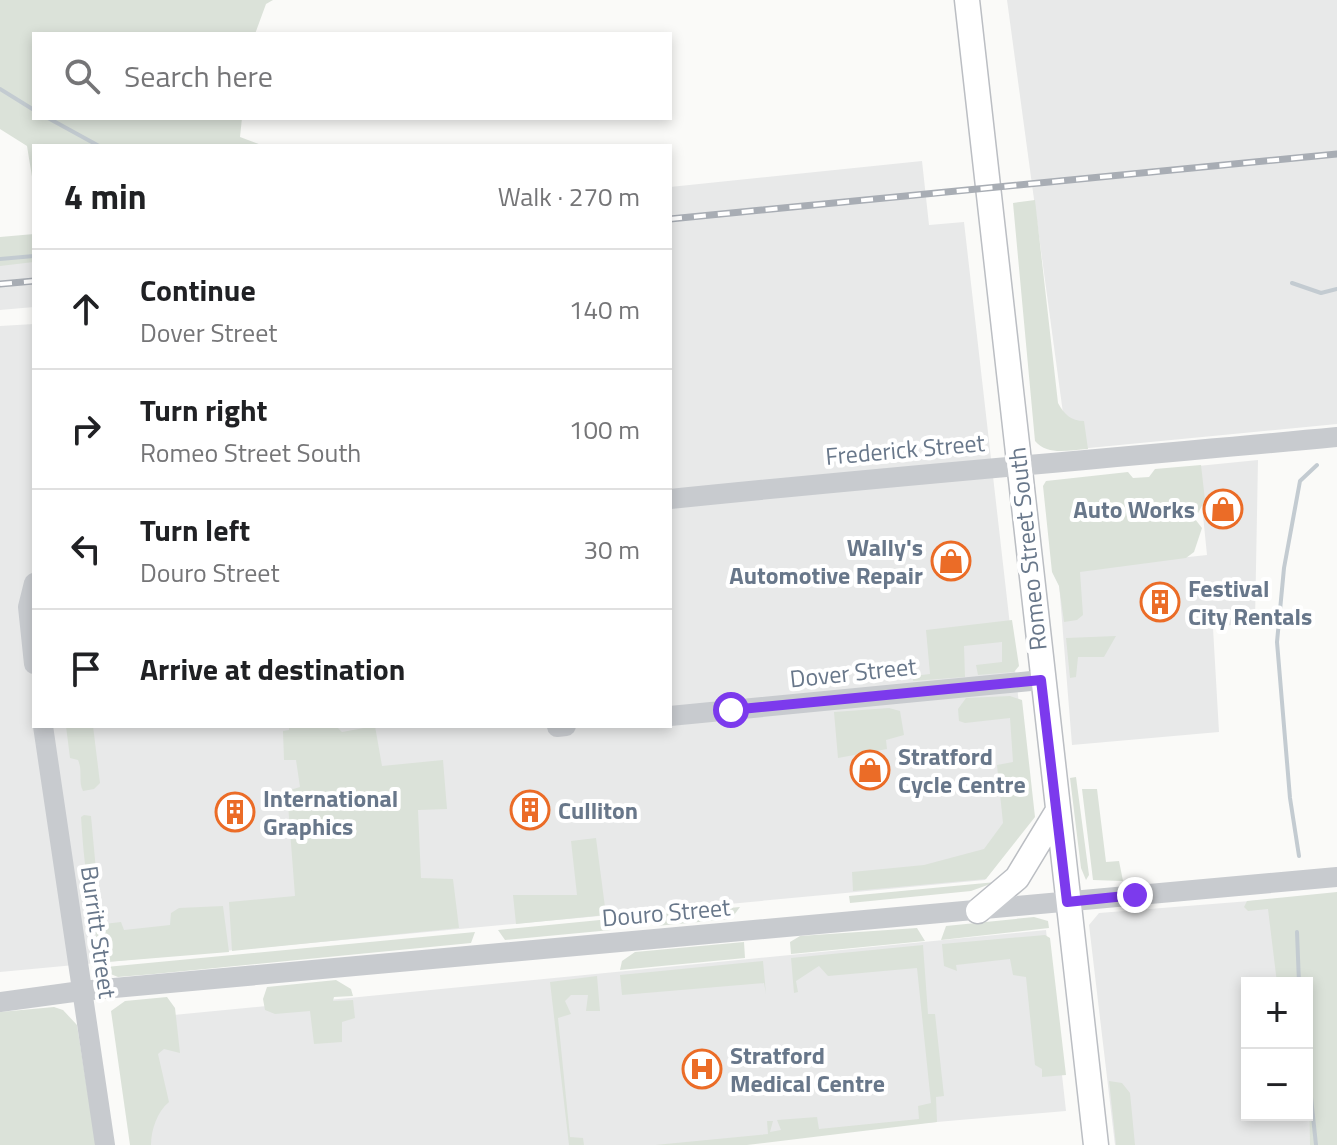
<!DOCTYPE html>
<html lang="en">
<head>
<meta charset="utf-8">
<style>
  body { margin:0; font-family:"Titillium Web",sans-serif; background:#f2f2f2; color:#202124 }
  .controls { position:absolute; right:24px; bottom:24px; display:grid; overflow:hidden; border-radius:0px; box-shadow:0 4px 12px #0003 }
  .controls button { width:72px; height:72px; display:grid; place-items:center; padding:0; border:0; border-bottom:2px solid #e0e0e0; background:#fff; color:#202124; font:40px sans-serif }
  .stop { position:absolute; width:24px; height:24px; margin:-18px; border:6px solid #7c3aed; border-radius:50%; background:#fff }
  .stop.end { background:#7c3aed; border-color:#fff; box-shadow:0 2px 8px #0008 }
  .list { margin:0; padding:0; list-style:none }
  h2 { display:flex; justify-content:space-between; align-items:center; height:104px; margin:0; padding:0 32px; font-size:34px }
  h2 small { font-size:26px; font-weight:400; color:#757577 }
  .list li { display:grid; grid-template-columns:52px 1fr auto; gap:24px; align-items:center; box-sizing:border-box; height:120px; padding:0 32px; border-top:2px solid #e0e0e0 }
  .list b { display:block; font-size:30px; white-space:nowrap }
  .list p { margin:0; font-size:26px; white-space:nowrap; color:#757577 }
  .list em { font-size:26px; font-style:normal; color:#757577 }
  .icon { flex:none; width:44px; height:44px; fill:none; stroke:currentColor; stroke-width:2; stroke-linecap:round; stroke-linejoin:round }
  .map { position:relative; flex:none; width:1337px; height:1145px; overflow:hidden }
  .search { position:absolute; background:#fff; box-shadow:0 4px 12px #0003; left:32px; top:32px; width:640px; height:88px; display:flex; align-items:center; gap:20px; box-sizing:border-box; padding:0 28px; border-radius:0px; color:#757577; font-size:30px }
  .panel { position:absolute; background:#fff; box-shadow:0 4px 12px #0003; left:32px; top:144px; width:640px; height:584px; border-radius:0px }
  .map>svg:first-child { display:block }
</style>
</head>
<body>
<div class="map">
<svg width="1337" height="1145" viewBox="0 0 1337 1145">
  <rect width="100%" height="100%" fill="#fafaf8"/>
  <path fill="#e8e9e9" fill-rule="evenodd" d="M 1007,0 L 1337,0 L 1337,424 L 1068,450 Z
    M 922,161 L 929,225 L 964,222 L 1032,818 L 985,880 L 0,972 L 0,326 L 34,324 L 34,726 L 670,726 L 670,187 Z
    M 34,261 L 34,307 L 0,310 L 0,264 Z
    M 1258,460 L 1255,621 L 1213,628 L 1219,732 L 1072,745 L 1058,571 L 1207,555 L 1198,466 Z
    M 1337,894 L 1337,1145 L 1115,1145 L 1089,925 L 1099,913 ZM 1247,983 L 1307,983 L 1307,1115 L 1247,1115 Z
    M 1046,930 L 1066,1111 L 667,1145 L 139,1145 L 122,1020 Z"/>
  <path fill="#dbe2d9" d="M 0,0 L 273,0 L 266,4 L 255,34 L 34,34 L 34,118 L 242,118 L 240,137 L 264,146 L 34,146 L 34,189 L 27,146 L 0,129 Z
    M 1035,200 L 1058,403 C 1064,414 1071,421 1084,421 L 1088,449 C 1068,450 1048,456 1035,441 L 1013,203 Z
    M 34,234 L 34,262 L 0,266 L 0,237 Z
    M 1201,465 L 1205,500 L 1195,519 L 1202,528 L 1194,552 L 1186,558 L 1080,572 L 1083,615 L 1077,620 L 1064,622 L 1059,586 L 1052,572 L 1043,486 L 1046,481 L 1128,472 L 1133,478 L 1149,477 L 1155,469 Z
    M 1012,620 L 1019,666 L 1014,672 L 978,675 L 976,665 L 1002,662 L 1002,642 L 964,646 L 965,677 L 913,681 L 913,676 L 930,674 L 926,630 Z
    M 1116,636 L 1104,657 L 1078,657 L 1076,677 L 1070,678 L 1066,638 Z
    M 1010,696 L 1022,700 L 1035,817 L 986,879 L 853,891 L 852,872 L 924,865 L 984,849 L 1003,823 L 997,765 L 1013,762 L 1010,718 L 965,723 L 959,721 L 958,709 L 966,698 Z
    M 889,708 L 900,711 L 904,735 L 886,740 L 887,749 L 838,758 L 834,712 Z
    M 66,726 L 93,726 L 100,783 L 94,789 L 83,791 C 78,782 83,771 78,760 L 70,758 Z
    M 289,726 L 336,726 L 342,732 L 375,726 L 382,766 L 443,760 L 447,809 L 418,810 L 421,878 L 453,879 L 459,928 L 232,951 L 229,902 L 295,896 L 287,791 L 300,787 L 296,760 L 284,760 L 283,731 L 289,730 Z
    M 1076,777 L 1089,875 L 1086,880 L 1081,868 L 1070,778 Z
    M 1082,789 L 1097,789 L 1106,862 L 1119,861 L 1123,881 L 1093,880 Z
    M 84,815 L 91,816 L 99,903 L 92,904 C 85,875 83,846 81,817 Z
    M 596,838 L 606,915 L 516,924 L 513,895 L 577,895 L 571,841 Z
    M 996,882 L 971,891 L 850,903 L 849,896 Z
    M 1337,892 L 1337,1145 L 1310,1145 L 1307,983 L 1277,983 L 1268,909 L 1248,911 L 1244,907 L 1247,901 Z
    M 223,906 L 229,952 L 107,962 L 99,960 L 95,925 L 121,922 L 124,930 L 170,925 L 171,913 L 179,908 Z
    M 740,907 L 731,919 L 656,926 L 652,915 Z
    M 1034,917 L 1048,921 L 1049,928 L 941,940 L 946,926 Z
    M 610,919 L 611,930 L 505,940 L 498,930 Z
    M 917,928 L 925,941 L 791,954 L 790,942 L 800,936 Z
    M 475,932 L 471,943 L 154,974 L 118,977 L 103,971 L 106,967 Z
    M 1045,935 L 1050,938 L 1066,1075 L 1042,1077 L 1042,1069 L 1035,1065 L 1026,977 L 1013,975 L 1010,959 L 956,965 L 957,971 L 944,966 L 942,944 Z
    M 744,942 L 745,958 L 620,970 L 622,961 L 635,952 Z
    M 923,945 L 928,1014 L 935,1014 L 944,1096 L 936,1097 L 937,1122 L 747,1145 L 655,1145 L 768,1134 L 767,1121 L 773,1121 L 770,1132 L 781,1130 L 777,1120 L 817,1117 L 819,1129 L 919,1119 L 918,1106 L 931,1103 L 917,968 L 828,976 L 819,966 L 796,981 L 798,992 L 794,993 L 791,958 Z
    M 763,961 L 766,994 L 764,983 L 622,995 L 620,975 Z
    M 597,976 L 600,1011 L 586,1011 L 588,995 L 571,995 L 565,1001 L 571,1014 L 558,1018 L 570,1137 L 583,1138 L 584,1145 L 569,1145 L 550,982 Z
    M 336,980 L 351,989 L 353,996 L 334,997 L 333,1001 L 353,1000 L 355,1018 L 342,1022 L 342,1042 L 314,1044 L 310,1011 L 275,1014 L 265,1010 L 263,999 L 267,987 Z
    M 167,997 L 175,1008 L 180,1053 L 164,1049 L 158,1054 L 169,1102 C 157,1112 151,1130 151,1145 L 130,1145 L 111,1011 L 125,1001 Z
    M 54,1007 L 63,1010 L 77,1025 L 96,1145 L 0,1145 L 0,1012 Z
    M 1109,1081 L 1122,1083 L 1130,1093 L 1135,1145 L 1116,1145 Z"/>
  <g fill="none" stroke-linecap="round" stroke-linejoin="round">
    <path stroke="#c3cbd1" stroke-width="4" d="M 0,89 L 34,110
      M 48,118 L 99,146
      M 0,259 L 34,256
      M 1292,283 L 1321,293 L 1337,289
      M 1299,856 L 1290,798 L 1277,642 L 1284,568 L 1300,481 L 1317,465
      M 1297,932 L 1299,983
      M 1307,1059 L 1316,1145"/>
    <defs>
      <path id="major" d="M 967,0 L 1096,1145
        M 978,911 L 1017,878 L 1057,812"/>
    </defs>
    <use href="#major" stroke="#bbbec3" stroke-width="27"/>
    <path stroke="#c8cbcf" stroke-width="20" d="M 670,499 C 892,476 1115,458 1337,437
      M 34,583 L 28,607 L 34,664
      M 670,716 L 1041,680
      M 43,726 L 105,1145
      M 557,727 L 566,726
      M 0,1002 L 81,991 L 1337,877"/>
    <use href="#major" stroke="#fff" stroke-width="24"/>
    <defs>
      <path id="rail" d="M 670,219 L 1337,154
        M 0,284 L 34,281"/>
    </defs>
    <use href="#rail" stroke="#a8adb4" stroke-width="7"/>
    <use href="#rail" stroke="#fff" stroke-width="4" stroke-dasharray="12" stroke-linecap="butt"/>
  </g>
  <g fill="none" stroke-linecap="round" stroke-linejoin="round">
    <path stroke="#7c3aed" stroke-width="10" d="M 731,710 L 1041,680 L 1067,902 L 1135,895"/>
  </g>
  <defs>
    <symbol id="shop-ring" viewBox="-11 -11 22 22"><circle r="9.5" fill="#fff" stroke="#eb6c27" stroke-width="1.5"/><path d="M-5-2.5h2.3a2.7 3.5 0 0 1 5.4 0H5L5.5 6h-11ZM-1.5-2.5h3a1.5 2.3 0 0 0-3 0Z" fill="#eb6c27"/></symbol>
    <symbol id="building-ring" viewBox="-11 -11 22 22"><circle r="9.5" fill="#fff" stroke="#eb6c27" stroke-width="1.5"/><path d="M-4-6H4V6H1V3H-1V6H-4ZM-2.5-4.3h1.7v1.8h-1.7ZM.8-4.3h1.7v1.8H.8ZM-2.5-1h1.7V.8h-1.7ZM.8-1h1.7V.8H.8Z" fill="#eb6c27"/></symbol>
    <symbol id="hospital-ring" viewBox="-11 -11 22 22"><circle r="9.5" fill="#fff" stroke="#eb6c27" stroke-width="1.5"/><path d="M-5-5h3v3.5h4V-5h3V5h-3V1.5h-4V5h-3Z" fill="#eb6c27"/></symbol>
  </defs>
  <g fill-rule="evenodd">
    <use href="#shop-ring" x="1201" y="487" width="44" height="44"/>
    <use href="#shop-ring" x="929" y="539" width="44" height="44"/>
    <use href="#building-ring" x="1138" y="580" width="44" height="44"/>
    <use href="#shop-ring" x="848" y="748" width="44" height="44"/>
    <use href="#building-ring" x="508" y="788" width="44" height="44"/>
    <use href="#building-ring" x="213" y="790" width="44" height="44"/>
    <use href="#hospital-ring" x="680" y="1047" width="44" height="44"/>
  </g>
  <g text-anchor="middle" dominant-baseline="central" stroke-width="8" stroke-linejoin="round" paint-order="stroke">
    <g font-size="24" fill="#68778a" stroke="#fff">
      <text transform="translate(905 449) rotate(-5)">Frederick Street</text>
      <text transform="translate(1027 549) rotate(-96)">Romeo Street South</text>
      <text transform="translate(853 672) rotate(-6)">Dover Street</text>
      <text transform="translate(666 912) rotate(-5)">Douro Street</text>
      <text transform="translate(99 932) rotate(82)">Burritt Street</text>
    </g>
    <g font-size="24" font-weight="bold" fill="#68778a" stroke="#fff" text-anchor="start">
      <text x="1195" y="509" text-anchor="end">Auto Works</text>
      <text x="923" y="547" text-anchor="end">Wally's<tspan x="923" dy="28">Automotive Repair</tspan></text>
      <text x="1188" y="588">Festival<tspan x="1188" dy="28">City Rentals</tspan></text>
      <text x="898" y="756">Stratford<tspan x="898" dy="28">Cycle Centre</tspan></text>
      <text x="263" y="798">International<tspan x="263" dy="28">Graphics</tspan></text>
      <text x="558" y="810">Culliton</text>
      <text x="730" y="1055">Stratford<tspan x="730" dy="28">Medical Centre</tspan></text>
    </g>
  </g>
</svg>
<div class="controls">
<button>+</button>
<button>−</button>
</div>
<div class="stop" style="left:731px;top:710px"></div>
<div class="stop end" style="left:1135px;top:895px"></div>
<div class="search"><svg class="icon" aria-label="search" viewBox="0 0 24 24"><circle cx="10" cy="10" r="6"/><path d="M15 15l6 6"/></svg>Search here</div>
<section class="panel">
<h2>4 min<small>Walk · 270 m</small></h2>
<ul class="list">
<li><svg class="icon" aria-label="ahead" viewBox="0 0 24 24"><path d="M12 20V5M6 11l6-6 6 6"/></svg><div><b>Continue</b><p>Dover Street</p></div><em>140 m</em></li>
<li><svg class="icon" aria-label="right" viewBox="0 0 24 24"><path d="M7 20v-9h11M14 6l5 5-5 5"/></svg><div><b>Turn right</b><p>Romeo Street South</p></div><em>100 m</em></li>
<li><svg class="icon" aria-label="left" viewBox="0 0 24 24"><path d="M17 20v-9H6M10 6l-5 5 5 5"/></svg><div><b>Turn left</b><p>Douro Street</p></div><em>30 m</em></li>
<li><svg class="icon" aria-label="arrive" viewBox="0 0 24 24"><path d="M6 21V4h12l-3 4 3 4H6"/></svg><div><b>Arrive at destination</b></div></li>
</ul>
</section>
</div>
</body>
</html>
